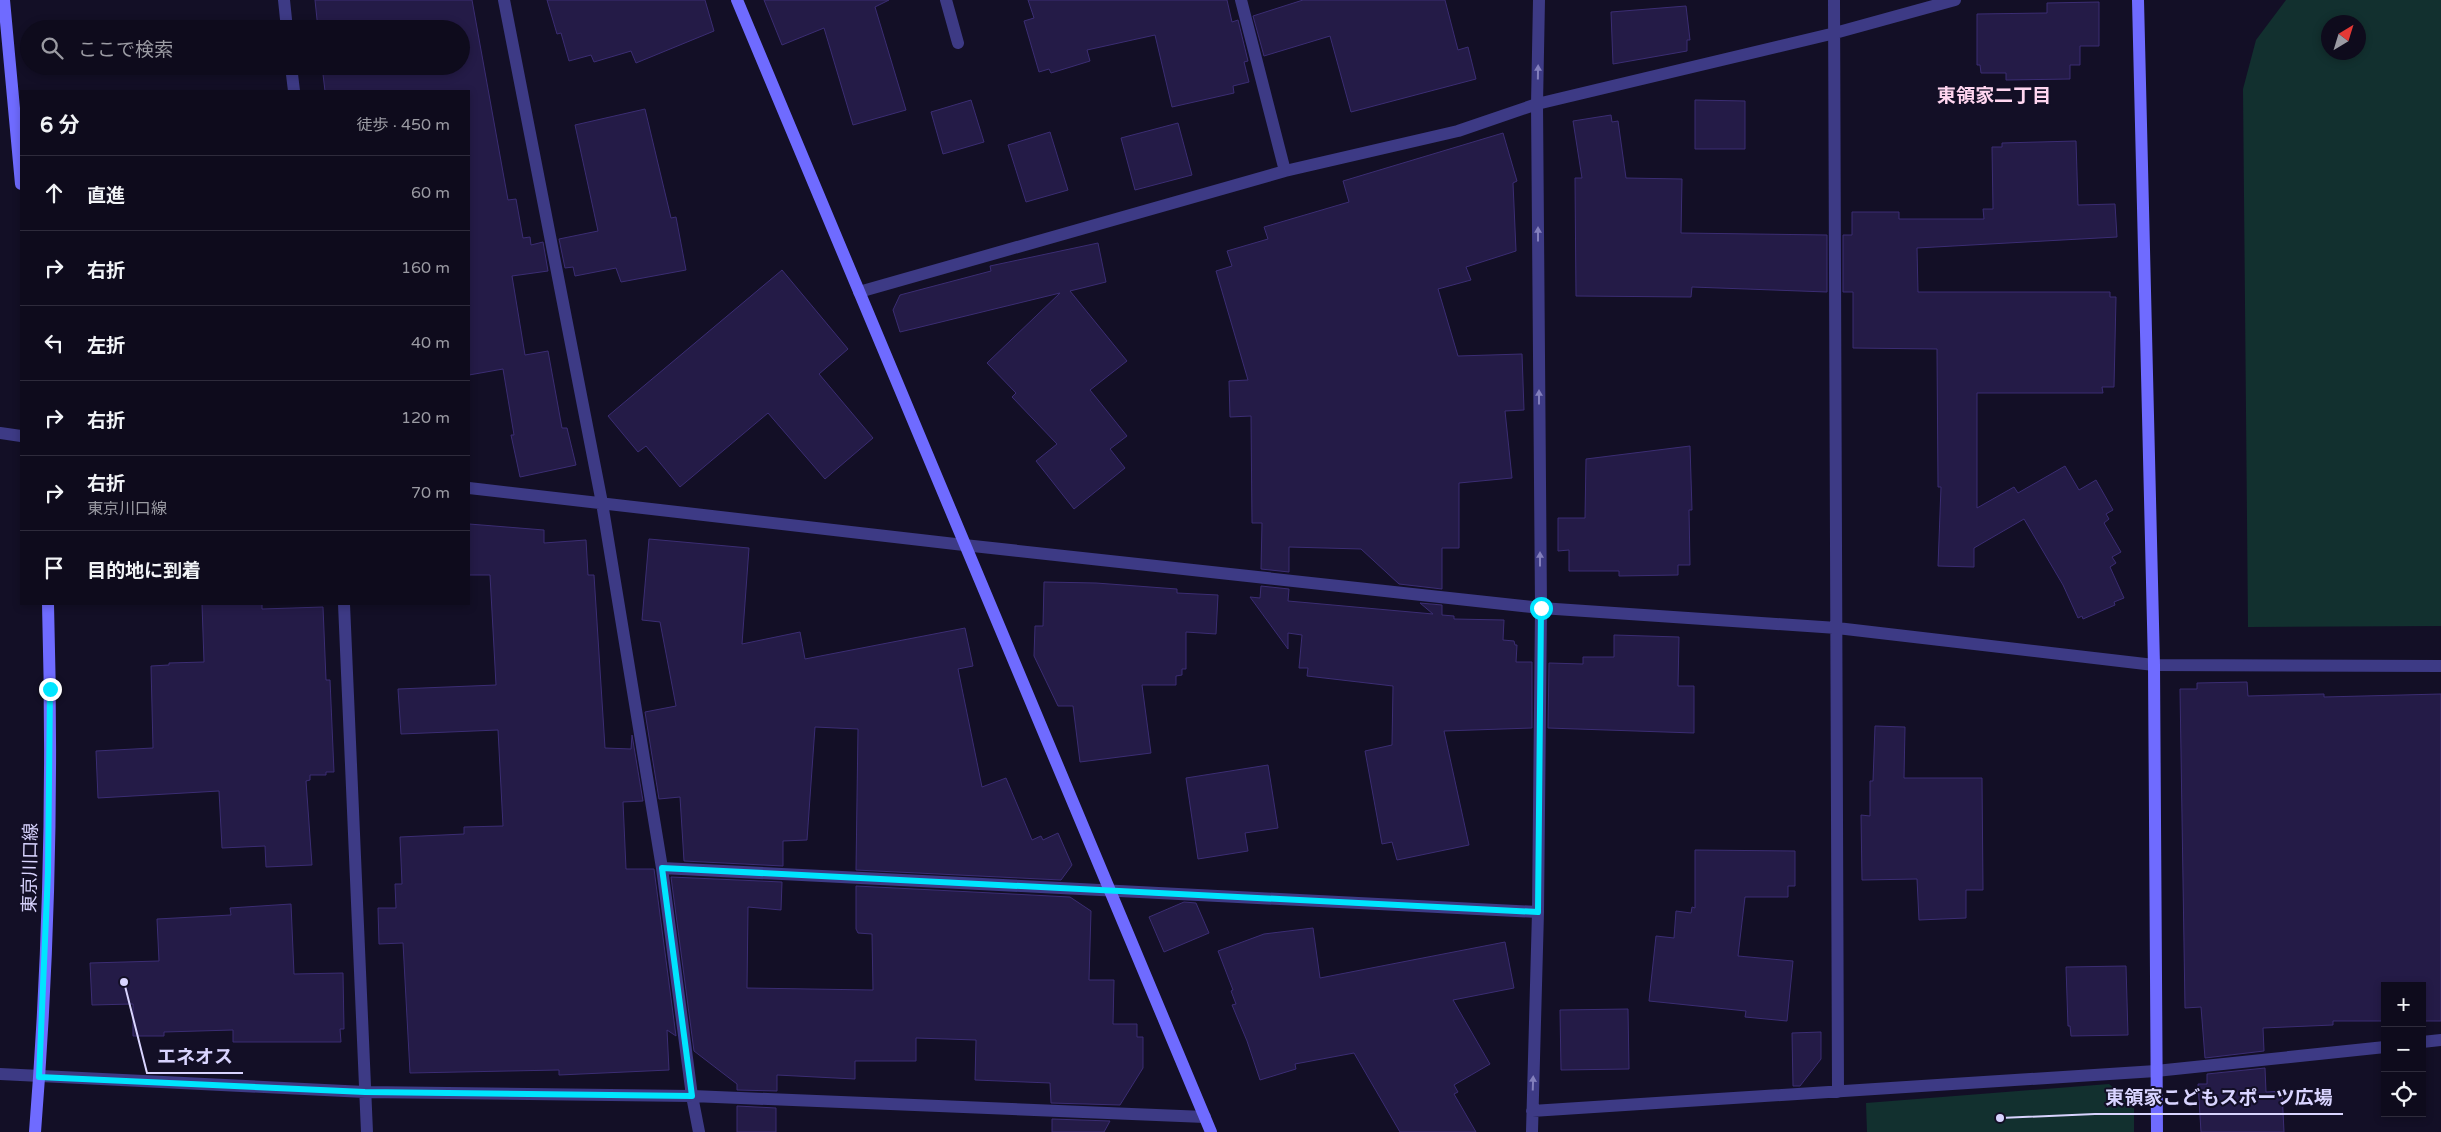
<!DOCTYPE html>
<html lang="ja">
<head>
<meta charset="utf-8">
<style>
  body { margin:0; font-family:"Varela Round","Noto Sans JP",sans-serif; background:#171425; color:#f1f3f6 }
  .controls { position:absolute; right:15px; bottom:15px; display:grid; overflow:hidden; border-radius:0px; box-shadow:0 2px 8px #0003 }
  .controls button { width:45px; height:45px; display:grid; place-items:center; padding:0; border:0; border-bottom:1px solid #2e2b3b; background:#0e0b1c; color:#f1f3f6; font:25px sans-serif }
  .compass { position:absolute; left:2321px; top:15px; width:45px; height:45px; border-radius:50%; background:#0e0b1c; box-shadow:0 2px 8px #0003; rotate:38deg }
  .stop { position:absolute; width:15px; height:15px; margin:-11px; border:4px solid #00e5ff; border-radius:50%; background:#fff }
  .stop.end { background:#00e5ff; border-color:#fff; box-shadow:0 1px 5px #0008 }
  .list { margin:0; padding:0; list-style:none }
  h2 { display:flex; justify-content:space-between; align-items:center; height:65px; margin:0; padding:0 20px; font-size:21px }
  h2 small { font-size:16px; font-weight:400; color:#9b9ba3 }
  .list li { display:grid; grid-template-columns:32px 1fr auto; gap:15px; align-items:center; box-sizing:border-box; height:75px; padding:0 20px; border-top:1px solid #2e2b3b }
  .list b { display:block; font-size:19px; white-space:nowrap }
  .list p { margin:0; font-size:16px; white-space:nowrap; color:#9b9ba3 }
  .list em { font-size:16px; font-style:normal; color:#9b9ba3 }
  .icon { flex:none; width:28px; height:28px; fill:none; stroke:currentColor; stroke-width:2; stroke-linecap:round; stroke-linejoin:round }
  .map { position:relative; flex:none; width:2441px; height:1132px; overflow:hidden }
  .search { position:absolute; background:#0e0b1c; box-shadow:0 2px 8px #0003; left:20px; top:20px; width:450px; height:55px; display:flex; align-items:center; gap:12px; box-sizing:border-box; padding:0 18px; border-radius:28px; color:#9b9ba3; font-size:19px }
  .panel { position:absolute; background:#0e0b1c; box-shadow:0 2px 8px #0003; left:20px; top:90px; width:450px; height:515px; border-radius:0px }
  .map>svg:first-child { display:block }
</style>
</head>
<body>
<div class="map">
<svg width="2441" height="1132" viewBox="0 0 2441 1132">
  <rect width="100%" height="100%" fill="#130f26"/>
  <path fill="#12302f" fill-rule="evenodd" d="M 2286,0 L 2441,0 L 2441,626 L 2248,627 L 2243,89 L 2256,40 ZM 2328,22 L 2358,22 L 2358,52 L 2328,52 Z
    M 2109,1084 L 2134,1104 L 2134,1132 L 1867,1132 L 1866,1103 Z"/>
  <path fill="#241b47" stroke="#3b2d73" d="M 315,0 L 472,0 L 508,200 L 516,199 L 523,238 L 530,237 L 531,245 L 543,242 L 548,271 L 512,276 L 525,355 L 548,351 L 562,428 L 567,428 L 576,465 L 520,477 L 511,435 L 514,435 L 503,369 L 469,375 L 469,91 L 325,91 L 322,66 L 461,66 L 461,29 L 318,29 Z
    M 547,0 L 705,0 L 714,31 L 636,63 L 631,51 L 594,62 L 591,55 L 569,61 L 561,33 L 557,34 Z
    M 764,0 L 889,0 L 875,7 L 906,110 L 853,125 L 824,28 L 782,45 Z
    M 1028,0 L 1227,0 L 1232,22 L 1238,20 L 1248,61 L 1244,62 L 1249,82 L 1233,86 L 1234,93 L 1172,107 L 1155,35 L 1087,50 L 1090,61 L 1051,73 L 1049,69 L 1039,72 L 1024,21 L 1034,18 Z
    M 1303,0 L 1445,0 L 1458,50 L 1468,47 L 1476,79 L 1351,112 L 1330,36 L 1264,56 L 1253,16 Z
    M 2099,2 L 2099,46 L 2080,46 L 2080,65 L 2070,65 L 2070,79 L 2006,80 L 2006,73 L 1981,73 L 1980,65 L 1977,65 L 1977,14 L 2047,13 L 2047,3 Z
    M 1686,6 L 1690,40 L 1687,40 L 1687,51 L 1613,64 L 1611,12 Z
    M 971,100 L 984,142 L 943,154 L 931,112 Z
    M 1695,100 L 1745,101 L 1745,149 L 1695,149 Z
    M 645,109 L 671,218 L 676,217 L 686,270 L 621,282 L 616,268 L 575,276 L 573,267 L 565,268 L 559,239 L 598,231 L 575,125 Z
    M 1611,115 L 1612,122 L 1618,121 L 1626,178 L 1682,179 L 1681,233 L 1827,235 L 1827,292 L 1692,287 L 1691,297 L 1576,296 L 1575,178 L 1582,178 L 1573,121 Z
    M 1178,123 L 1192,175 L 1135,190 L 1121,138 Z
    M 1050,132 L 1068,190 L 1026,202 L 1008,145 Z
    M 1503,133 L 1517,181 L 1513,183 L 1516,251 L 1466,267 L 1471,280 L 1438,289 L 1458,356 L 1522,354 L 1524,410 L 1505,411 L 1512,478 L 1459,483 L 1459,548 L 1442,548 L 1442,589 L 1399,584 L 1361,549 L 1289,547 L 1289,572 L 1261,569 L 1262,523 L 1252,523 L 1251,416 L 1230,417 L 1229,381 L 1248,380 L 1216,271 L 1232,266 L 1227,251 L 1268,239 L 1264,227 L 1349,202 L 1343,181 Z
    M 2076,141 L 2078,205 L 2115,204 L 2117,237 L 1917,248 L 1918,292 L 2110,292 L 2110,297 L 2116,297 L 2114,387 L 2102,387 L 2103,393 L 1977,393 L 1977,508 L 2014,487 L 2018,493 L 2065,466 L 2079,490 L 2096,480 L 2113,510 L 2106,514 L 2109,519 L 2104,523 L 2121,552 L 2112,557 L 2116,563 L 2110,567 L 2124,598 L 2114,602 L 2115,605 L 2083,619 L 2082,616 L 2078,618 L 2063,585 L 2024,519 L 1974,548 L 1974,567 L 1938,566 L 1941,487 L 1938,487 L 1937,349 L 1853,348 L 1853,292 L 1843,292 L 1843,235 L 1852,235 L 1852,212 L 1899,212 L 1899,219 L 1984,219 L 1983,209 L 1993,209 L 1992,147 L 2002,147 L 2002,143 Z
    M 1098,243 L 1106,282 L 1070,291 L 1127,361 L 1090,390 L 1127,436 L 1110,449 L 1125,468 L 1074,509 L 1036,461 L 1057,444 L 1012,397 L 1016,393 L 987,363 L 1060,293 L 900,332 L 893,310 L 900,295 L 991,271 L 990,266 Z
    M 782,270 L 848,349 L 819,374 L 873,438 L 825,479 L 768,413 L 680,487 L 646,446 L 638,452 L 608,416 Z
    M 1690,446 L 1692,510 L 1689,510 L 1690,565 L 1678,565 L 1678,575 L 1619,576 L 1619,571 L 1569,571 L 1569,550 L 1558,551 L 1558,518 L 1585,518 L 1586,459 Z
    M 469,524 L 544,530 L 544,543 L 586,540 L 588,575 L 594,575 L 605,748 L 631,749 L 632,735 L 643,801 L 623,802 L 626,869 L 654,869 L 676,1036 L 667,1030 L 669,1070 L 559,1075 L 559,1070 L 410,1073 L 403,943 L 379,944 L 378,908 L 396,908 L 395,884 L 402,884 L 400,837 L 464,834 L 464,827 L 503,826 L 498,730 L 401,734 L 398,689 L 496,685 L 490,575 L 469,575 Z
    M 649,539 L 749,548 L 742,644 L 800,632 L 805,659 L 965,628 L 973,666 L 958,669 L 982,787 L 1006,778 L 1032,840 L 1041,836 L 1043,840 L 1058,833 L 1072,865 L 1061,880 L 856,870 L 858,729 L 815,727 L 807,840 L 783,841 L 783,866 L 684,861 L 680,797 L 659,799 L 645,712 L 676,706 L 660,622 L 642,620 Z
    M 1044,582 L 1096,583 L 1177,589 L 1177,593 L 1218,595 L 1216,634 L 1186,632 L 1186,669 L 1182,669 L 1182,675 L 1176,676 L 1176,685 L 1142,685 L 1151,753 L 1080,762 L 1073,706 L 1058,706 L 1034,656 L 1035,626 L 1043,626 Z
    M 1261,586 L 1289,589 L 1288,601 L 1433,614 L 1420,603 L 1442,605 L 1442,615 L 1454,616 L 1454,619 L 1504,620 L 1503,640 L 1514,641 L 1515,645 L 1517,645 L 1516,662 L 1532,662 L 1532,728 L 1444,731 L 1469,845 L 1397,860 L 1392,842 L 1382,844 L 1365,751 L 1392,745 L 1393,686 L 1307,676 L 1308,668 L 1299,668 L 1302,635 L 1288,633 L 1288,649 L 1250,597 L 1260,598 Z
    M 202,604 L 262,604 L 262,609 L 323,607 L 326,680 L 330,680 L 334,772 L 326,772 L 326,775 L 310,775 L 310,780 L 306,781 L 312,865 L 266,867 L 265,846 L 222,848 L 219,791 L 98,798 L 96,751 L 153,748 L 151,666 L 169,665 L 169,663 L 204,662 Z
    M 1614,635 L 1679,637 L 1678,686 L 1694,686 L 1694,733 L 1548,728 L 1549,663 L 1583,664 L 1583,657 L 1614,657 Z
    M 2247,682 L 2248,696 L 2324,694 L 2324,697 L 2441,694 L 2441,1021 L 2422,1021 L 2422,986 L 2385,986 L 2385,1021 L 2333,1021 L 2333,1025 L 2263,1028 L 2264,1051 L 2205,1058 L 2201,1007 L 2185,1008 L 2180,689 L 2197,689 L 2197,683 Z
    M 1875,726 L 1905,727 L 1904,778 L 1982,778 L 1983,890 L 1966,890 L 1966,918 L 1919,920 L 1917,879 L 1862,880 L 1861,815 L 1870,816 L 1870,781 L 1873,781 Z
    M 1268,765 L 1278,828 L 1245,833 L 1248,851 L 1198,859 L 1186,778 Z
    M 1695,850 L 1795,851 L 1795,886 L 1788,886 L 1788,897 L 1745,897 L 1738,956 L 1793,961 L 1787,1021 L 1745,1017 L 1746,1011 L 1649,1001 L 1656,936 L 1674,938 L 1676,911 L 1691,913 L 1692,907 L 1695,908 Z
    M 671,877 L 782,882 L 781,910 L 748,907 L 747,988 L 873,990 L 872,934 L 858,933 L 856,929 L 856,886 L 1070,897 L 1091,911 L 1089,980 L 1114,980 L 1113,1024 L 1137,1024 L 1137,1037 L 1143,1037 L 1143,1068 L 1120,1105 L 1051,1103 L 1050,1083 L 975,1080 L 976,1040 L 916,1038 L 916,1061 L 855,1061 L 855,1079 L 777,1075 L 777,1091 L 737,1090 L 737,1084 L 694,1051 Z
    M 1184,902 L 1196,903 L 1209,933 L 1164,952 L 1149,917 Z
    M 291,904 L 294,974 L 343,973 L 344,1029 L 340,1029 L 341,1042 L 233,1042 L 233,1030 L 164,1032 L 164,1036 L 133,1036 L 133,1004 L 92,1005 L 90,963 L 159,961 L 157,919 L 231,915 L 230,908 Z
    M 1313,928 L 1320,978 L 1505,942 L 1514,988 L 1453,1000 L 1490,1064 L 1454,1085 L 1458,1092 L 1454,1094 L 1476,1132 L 1400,1132 L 1354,1053 L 1295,1064 L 1296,1069 L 1260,1080 L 1247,1041 L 1232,1005 L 1236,1004 L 1231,991 L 1233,990 L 1218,951 L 1264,934 Z
    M 2126,966 L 2128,1035 L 2071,1036 L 2070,1026 L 2068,1026 L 2066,967 Z
    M 1628,1009 L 1629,1069 L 1561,1070 L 1560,1010 Z
    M 1821,1032 L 1821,1059 L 1800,1086 L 1793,1086 L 1792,1033 Z
    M 2265,1068 L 2266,1092 L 2282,1091 L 2284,1132 L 2201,1132 L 2198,1084 L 2207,1084 L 2207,1074 Z
    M 737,1106 L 776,1108 L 776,1132 L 737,1132 Z
    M 1052,1119 L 1110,1121 L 1104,1132 L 1052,1132 Z"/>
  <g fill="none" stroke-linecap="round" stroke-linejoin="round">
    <path stroke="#3d3a85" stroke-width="12" d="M 946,0 L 958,43"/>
    <path stroke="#3d3a85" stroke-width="12" d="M 284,0 L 287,29
      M 504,0 L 602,503 L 662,868 L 692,1096 L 699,1132
      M 1241,0 L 1285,171
      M 1834,0 L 1838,1092
      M 291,66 L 294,91
      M 859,292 L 1285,171 L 1458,131 L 1537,104 L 1835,33 L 1955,0
      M 0,433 L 21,436
      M 469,488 L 964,545 L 1541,608 L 1837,628 L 2154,665 L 2441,666
      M 344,604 L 367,1132
      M 662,868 L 1538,912
      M 2422,1042 L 2441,1040
      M 0,1074 L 365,1092 L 692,1096 L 1205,1117
      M 1532,1111 L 2156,1071 L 2385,1047
      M 1532,1132 L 1538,912 L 1541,608 L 1537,104 L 1539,0"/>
    <path stroke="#6f6bff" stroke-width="12" d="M 4,0 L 21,184
      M 737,0 L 1211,1132
      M 2138,0 L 2154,665 L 2157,1132
      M 35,1132 C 49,957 53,780 48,604"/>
  </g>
  <defs><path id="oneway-solid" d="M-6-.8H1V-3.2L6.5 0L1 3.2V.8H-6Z" transform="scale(1.25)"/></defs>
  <g fill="#837fbc">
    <use href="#oneway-solid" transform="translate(1538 72) rotate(-89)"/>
    <use href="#oneway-solid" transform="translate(1538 234) rotate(-90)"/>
    <use href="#oneway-solid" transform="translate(1539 397) rotate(-90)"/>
    <use href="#oneway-solid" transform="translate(1540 559) rotate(-90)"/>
    <use href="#oneway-solid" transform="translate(1533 1083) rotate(-88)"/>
  </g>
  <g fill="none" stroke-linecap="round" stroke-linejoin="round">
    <path stroke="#00e5ff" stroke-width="6" d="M 50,689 L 48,872 L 39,1077 L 365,1092 L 692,1096 L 662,868 L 1538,912 L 1541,608"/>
  </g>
  <g text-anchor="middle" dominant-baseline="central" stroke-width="4" stroke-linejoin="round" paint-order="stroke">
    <g font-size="18" fill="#d9d4ff" stroke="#130f26">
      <text transform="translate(30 868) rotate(-89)">東京川口線</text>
    </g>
    <g font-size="19" font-weight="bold" fill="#ffd6f0" stroke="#130f26">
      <text x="1994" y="96">東領家二丁目</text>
    </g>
  </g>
  <path fill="none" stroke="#d9d4ff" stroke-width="2" d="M124 982L147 1073H243M2000 1118L2095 1114H2343"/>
  <g fill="#d9d4ff" stroke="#130f26" stroke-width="2">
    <circle cx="124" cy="982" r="5"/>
    <circle cx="2000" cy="1118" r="5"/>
  </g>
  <g font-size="19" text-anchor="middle" font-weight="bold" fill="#d9d4ff" stroke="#130f26" stroke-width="4" stroke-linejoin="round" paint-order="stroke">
    <text x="195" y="1063">エネオス</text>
    <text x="2219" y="1104">東領家こどもスポーツ広場</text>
  </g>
</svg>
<div class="controls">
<button>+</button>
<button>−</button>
<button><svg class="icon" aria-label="locate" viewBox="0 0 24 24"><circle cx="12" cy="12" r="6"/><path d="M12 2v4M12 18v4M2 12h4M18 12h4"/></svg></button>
</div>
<svg class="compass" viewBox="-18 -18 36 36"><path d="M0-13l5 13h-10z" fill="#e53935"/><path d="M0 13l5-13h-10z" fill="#9b9ba3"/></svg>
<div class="stop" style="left:1541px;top:608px"></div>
<div class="stop end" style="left:50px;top:689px"></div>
<div class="search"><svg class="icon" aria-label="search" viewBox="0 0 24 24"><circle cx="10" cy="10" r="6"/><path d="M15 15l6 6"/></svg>ここで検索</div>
<section class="panel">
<h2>6 分<small>徒歩 · 450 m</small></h2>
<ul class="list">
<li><svg class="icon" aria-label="ahead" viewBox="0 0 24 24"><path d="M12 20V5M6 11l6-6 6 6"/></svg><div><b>直進</b></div><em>60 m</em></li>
<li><svg class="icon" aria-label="right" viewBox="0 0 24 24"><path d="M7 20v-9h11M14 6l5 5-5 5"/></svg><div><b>右折</b></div><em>160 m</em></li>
<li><svg class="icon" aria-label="left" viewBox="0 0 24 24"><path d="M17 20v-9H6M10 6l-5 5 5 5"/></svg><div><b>左折</b></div><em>40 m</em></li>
<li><svg class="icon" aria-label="right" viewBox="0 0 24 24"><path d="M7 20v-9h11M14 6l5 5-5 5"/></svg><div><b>右折</b></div><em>120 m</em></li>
<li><svg class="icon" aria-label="right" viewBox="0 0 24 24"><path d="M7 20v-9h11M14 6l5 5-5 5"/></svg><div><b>右折</b><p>東京川口線</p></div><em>70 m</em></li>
<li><svg class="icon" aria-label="arrive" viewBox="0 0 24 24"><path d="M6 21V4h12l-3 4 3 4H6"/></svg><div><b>目的地に到着</b></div></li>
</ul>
</section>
</div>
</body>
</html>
